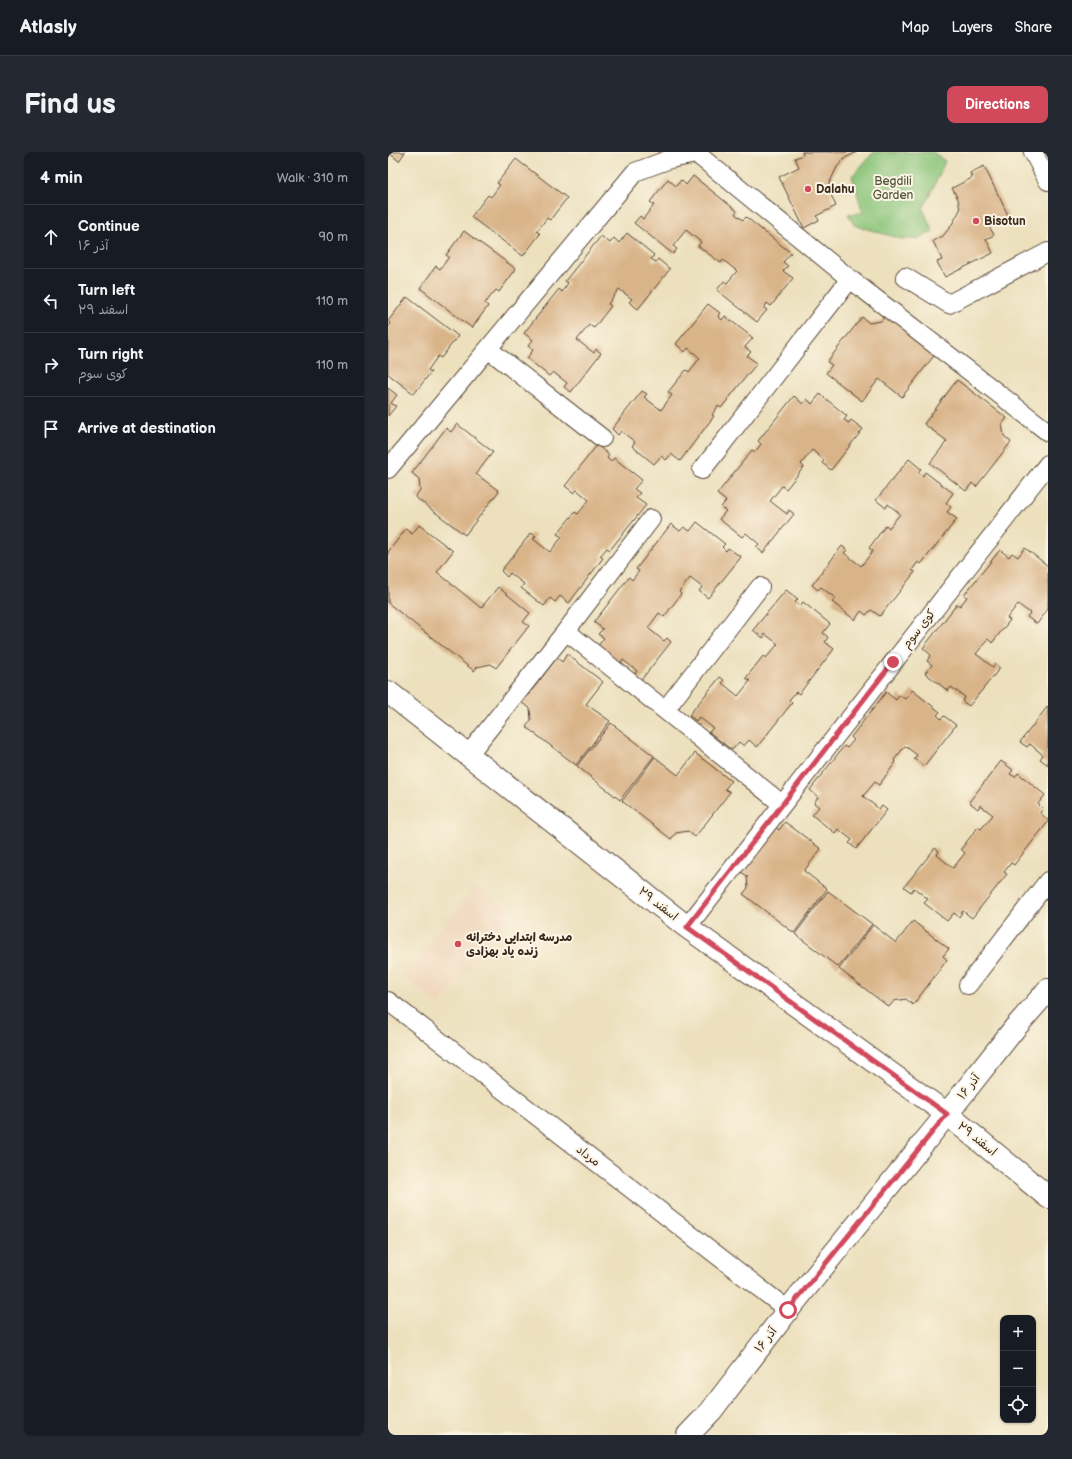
<!DOCTYPE html>
<html lang="en">
<head>
<meta charset="utf-8">
<style>
  body { margin:0; font-family:"Balsamiq Sans","Playpen Sans Arabic",sans-serif; background:#242831; color:#f1f3f6 }
  .controls { position:absolute; right:12px; bottom:12px; display:grid; overflow:hidden; border-radius:8px; box-shadow:0 1px 3px #0004 }
  .controls button { width:36px; height:36px; display:grid; place-items:center; padding:0; border:0; border-bottom:1px solid #363941; background:#171b24; color:#f1f3f6; font:20px sans-serif }
  .stop { position:absolute; width:12px; height:12px; margin:-9px; border:3px solid #d1495b; border-radius:50%; background:#fff }
  .stop.end { background:#d1495b; border-color:#fff; box-shadow:0 1px 4px #0008 }
  .list { margin:0; padding:0; list-style:none }
  h2 { display:flex; justify-content:space-between; align-items:center; height:52px; margin:0; padding:0 16px; font-size:17px }
  h2 small { font-size:13px; font-weight:400; color:#9ea1a6 }
  .list li { display:grid; grid-template-columns:26px 1fr auto; gap:12px; align-items:center; box-sizing:border-box; height:64px; padding:0 16px; border-top:1px solid #363941 }
  .list b { display:block; font-size:15px; white-space:nowrap }
  .list p { margin:0; font-size:13px; white-space:nowrap; color:#9ea1a6 }
  .list em { font-size:13px; font-style:normal; color:#9ea1a6 }
  .icon { flex:none; width:22px; height:22px; fill:none; stroke:currentColor; stroke-width:2; stroke-linecap:round; stroke-linejoin:round }
  .map { position:relative; flex:none; width:660px; height:1283px; overflow:hidden; border-radius:8px }
  header { display:flex; align-items:center; gap:24px; box-sizing:border-box; height:56px; padding:0 20px; background:#171b24; border-bottom:1px solid #363941 }
  header strong { font-size:19px }
  nav { display:flex; gap:22px; margin-inline-start:auto; font-size:14px }
  .intro { display:flex; align-items:center; justify-content:space-between; box-sizing:border-box; height:96px; padding:0 24px }
  h1 { margin:0; font-size:28px }
  .button { padding:10px 18px; border-radius:8px; background:#d1495b; color:#fff; font-size:14px; font-weight:700 }
  main { display:flex; gap:24px; padding:0 24px }
  aside { flex:1; background:#171b24; border-radius:8px; box-shadow:0 1px 3px #0004 }
  .map>svg:first-child { display:block }
</style>
</head>
<body>
<header>
<strong>Atlasly</strong>
<nav><a>Map</a><a>Layers</a><a>Share</a></nav>
</header>
<div class="intro"><h1>Find us</h1><a class="button">Directions</a></div>
<main>
<aside>
<h2>4 min<small>Walk · 310 m</small></h2>
<ul class="list">
<li><svg class="icon" aria-label="ahead" viewBox="0 0 24 24"><path d="M12 20V5M6 11l6-6 6 6"/></svg><div><b>Continue</b><p>۱۶ آذر</p></div><em>90 m</em></li>
<li><svg class="icon" aria-label="left" viewBox="0 0 24 24"><path d="M17 20v-9H6M10 6l-5 5 5 5"/></svg><div><b>Turn left</b><p>۲۹ اسفند</p></div><em>110 m</em></li>
<li><svg class="icon" aria-label="right" viewBox="0 0 24 24"><path d="M7 20v-9h11M14 6l5 5-5 5"/></svg><div><b>Turn right</b><p>کوی سوم</p></div><em>110 m</em></li>
<li><svg class="icon" aria-label="arrive" viewBox="0 0 24 24"><path d="M6 21V4h12l-3 4 3 4H6"/></svg><div><b>Arrive at destination</b></div></li>
</ul>
</aside>
<div class="map">
<svg width="660" height="1283" viewBox="0 0 660 1283">
  <rect width="100%" height="100%" fill="#fcf5e5"/>
  <filter id="ink" filterUnits="userSpaceOnUse"><feTurbulence type="fractalNoise" baseFrequency=".025" numOctaves="2"/><feDisplacementMap in="SourceGraphic" scale="8" xChannelSelector="R" yChannelSelector="G"/><feConvolveMatrix kernelMatrix="1 2 1 2 8 2 1 2 1" color-interpolation-filters="sRGB"/></filter>
  <filter id="wash" filterUnits="userSpaceOnUse"><feTurbulence type="fractalNoise" baseFrequency=".012" numOctaves="4" result="noise"/><feDisplacementMap in="SourceGraphic" scale="16" xChannelSelector="R" yChannelSelector="G"/><feGaussianBlur stdDeviation="0.9" result="paint"/><feColorMatrix in="noise" values="0 0 0 0 0 0 0 0 0 0 0 0 0 0 0 0 0 1.4 0 .05"/><feComposite in="paint" operator="in"/></filter>
  <g filter="url(#wash)">
    <rect width="100%" height="100%" fill="#ece0bd"/>
    <path fill="#f0d6bc" d="M 87,735 L 126,760 L 51,852 L 14,825 Z"/>
    <path fill="#8ac479" stroke="#62774c" d="M 486,0 L 545,0 L 557,9 L 553,19 L 535,57 L 545,80 L 528,87 L 513,87 L 466,73 L 460,62 L 475,61 L 464,24 Z"/>
    <g id="blocks">
      <path fill="#d9b489" d="M 0,0 L 17,0 L 11,9 Z
        M 414,0 L 469,0 L 457,6 L 449,15 L 441,32 L 443,43 L 448,54 L 428,64 L 431,68 L 416,76 L 391,25 L 411,15 L 407,6 L 415,3 Z
        M 128,7 L 179,46 L 162,68 L 159,66 L 149,79 L 152,82 L 135,104 L 83,65 L 100,43 L 103,45 L 112,33 L 109,31 Z
        M 596,14 L 621,65 L 601,74 L 606,83 L 598,87 L 605,101 L 557,125 L 549,110 L 554,108 L 545,89 L 555,84 L 563,74 L 572,58 L 570,47 L 564,36 L 584,26 L 582,21 Z
        M 305,24 L 349,59 L 347,62 L 355,68 L 358,65 L 403,101 L 395,110 L 400,114 L 395,119 L 405,126 L 383,154 L 379,151 L 376,156 L 379,158 L 369,170 L 329,138 L 336,129 L 339,131 L 349,119 L 335,108 L 333,111 L 310,94 L 313,90 L 298,78 L 285,94 L 289,97 L 285,102 L 246,71 L 252,64 L 255,67 L 266,53 L 262,50 L 280,27 L 288,34 L 293,28 L 298,33 Z
        M 76,79 L 128,117 L 111,140 L 108,138 L 97,151 L 100,154 L 84,176 L 32,136 L 48,114 L 52,117 L 61,105 L 58,103 Z
        M 239,81 L 266,103 L 263,107 L 268,110 L 270,107 L 282,117 L 250,157 L 241,150 L 244,147 L 231,137 L 220,152 L 223,154 L 206,176 L 201,173 L 189,188 L 206,201 L 208,197 L 213,201 L 183,240 L 176,235 L 179,231 L 165,220 L 161,224 L 139,206 L 145,198 L 140,194 L 145,188 L 136,181 L 171,137 L 174,140 L 180,131 L 177,129 L 213,84 L 222,91 L 226,86 L 231,91 Z
        M 19,145 L 70,184 L 53,206 L 50,204 L 40,218 L 43,220 L 26,242 L 0,222 L 0,175 L 3,172 L 0,169 Z
        M 320,152 L 332,161 L 330,164 L 334,168 L 337,164 L 365,186 L 357,195 L 363,200 L 359,204 L 369,211 L 333,256 L 330,254 L 324,263 L 326,264 L 292,309 L 283,302 L 278,308 L 273,304 L 266,312 L 244,294 L 247,290 L 233,279 L 230,283 L 224,277 L 254,239 L 259,242 L 256,245 L 273,258 L 284,243 L 280,240 L 298,218 L 301,220 L 312,206 L 300,196 L 297,200 L 288,192 Z
        M 498,163 L 548,201 L 514,245 L 491,227 L 474,249 L 438,221 L 444,213 L 439,210 L 474,165 L 481,171 L 493,169 Z
        M 569,228 L 619,266 L 614,272 L 616,284 L 623,290 L 588,335 L 584,331 L 578,339 L 542,311 L 559,289 L 536,272 Z
        M 0,236 L 9,243 L 3,251 L 8,254 L 0,264 Z
        M 432,242 L 459,264 L 456,268 L 461,271 L 463,268 L 475,277 L 443,318 L 434,311 L 436,308 L 424,298 L 413,312 L 416,315 L 398,337 L 394,334 L 382,349 L 399,362 L 401,358 L 406,362 L 375,401 L 368,395 L 371,392 L 358,381 L 354,385 L 331,367 L 338,359 L 333,355 L 338,349 L 329,342 L 364,298 L 367,300 L 373,292 L 370,289 L 406,244 L 415,252 L 419,247 L 424,252 Z
        M 69,272 L 105,300 L 88,322 L 111,339 L 77,383 L 27,345 L 32,338 L 31,327 L 24,321 L 58,276 L 63,280 Z
        M 209,293 L 221,303 L 219,306 L 223,310 L 226,306 L 254,328 L 246,337 L 252,341 L 248,346 L 258,353 L 222,398 L 219,396 L 212,404 L 215,406 L 181,451 L 172,444 L 167,450 L 162,446 L 156,454 L 133,436 L 136,432 L 122,421 L 119,425 L 113,419 L 143,381 L 148,384 L 145,387 L 162,400 L 174,385 L 169,382 L 187,360 L 190,362 L 201,348 L 189,338 L 186,341 L 177,334 Z
        M 521,307 L 533,317 L 530,320 L 535,324 L 537,320 L 565,341 L 558,351 L 563,355 L 559,360 L 569,367 L 533,412 L 530,410 L 524,418 L 527,420 L 492,464 L 483,458 L 478,463 L 473,459 L 467,468 L 444,450 L 447,446 L 433,435 L 430,438 L 424,433 L 454,394 L 459,398 L 456,401 L 473,414 L 485,399 L 481,396 L 498,373 L 501,376 L 512,362 L 500,352 L 498,356 L 488,348 Z
        M 309,370 L 337,392 L 334,395 L 338,399 L 340,396 L 353,405 L 320,446 L 311,439 L 314,435 L 302,426 L 291,440 L 293,442 L 276,465 L 271,461 L 260,476 L 276,489 L 279,486 L 283,490 L 253,528 L 246,523 L 249,519 L 235,508 L 232,513 L 209,495 L 216,486 L 210,482 L 215,477 L 206,470 L 241,425 L 244,428 L 251,419 L 248,417 L 283,372 L 292,379 L 296,375 L 302,379 Z
        M 31,373 L 65,399 L 49,420 L 93,456 L 110,435 L 142,461 L 135,470 L 141,474 L 108,516 L 103,512 L 89,515 L 86,519 L 0,451 L 0,400 L 18,377 L 24,382 Z
        M 637,396 L 660,414 L 660,457 L 649,472 L 639,465 L 642,461 L 630,452 L 619,466 L 622,468 L 604,491 L 600,487 L 588,502 L 605,515 L 607,512 L 612,516 L 581,554 L 574,549 L 577,545 L 563,535 L 560,539 L 537,521 L 544,513 L 539,509 L 543,503 L 535,496 L 569,452 L 572,454 L 579,445 L 576,443 L 612,398 L 621,405 L 624,401 L 630,405 Z
        M 398,438 L 410,447 L 407,450 L 412,454 L 415,450 L 442,472 L 435,481 L 440,485 L 437,490 L 446,497 L 411,542 L 408,540 L 401,548 L 404,551 L 369,595 L 361,588 L 356,594 L 351,590 L 344,598 L 321,580 L 325,576 L 311,565 L 308,569 L 301,563 L 332,525 L 336,528 L 334,531 L 350,544 L 362,529 L 358,526 L 375,504 L 378,506 L 390,492 L 377,482 L 375,486 L 365,478 Z
        M 179,502 L 215,530 L 198,552 L 222,569 L 188,613 L 138,575 L 143,568 L 142,556 L 134,551 L 169,506 L 174,510 Z
        M 524,538 L 552,560 L 549,563 L 553,567 L 556,564 L 568,573 L 536,614 L 526,607 L 529,603 L 517,594 L 506,608 L 508,610 L 491,633 L 487,630 L 475,644 L 491,657 L 494,654 L 499,658 L 468,697 L 461,691 L 464,688 L 450,677 L 447,681 L 424,663 L 431,655 L 426,651 L 430,645 L 422,638 L 456,594 L 459,596 L 466,588 L 463,585 L 498,540 L 508,548 L 511,543 L 517,547 Z
        M 660,554 L 660,613 L 652,607 L 655,603 L 642,592 L 639,595 L 632,590 Z
        M 223,571 L 266,604 L 232,648 L 189,614 Z
        M 307,601 L 343,629 L 337,637 L 342,640 L 307,685 L 300,679 L 288,681 L 283,687 L 234,649 L 267,605 L 290,623 Z
        M 613,609 L 625,618 L 622,622 L 627,625 L 630,621 L 657,643 L 650,652 L 655,657 L 652,661 L 660,668 L 660,670 L 626,713 L 623,711 L 616,720 L 619,722 L 584,766 L 575,759 L 571,765 L 566,761 L 559,769 L 536,751 L 540,747 L 526,736 L 523,740 L 516,735 L 547,696 L 551,699 L 549,703 L 565,716 L 577,701 L 573,697 L 590,675 L 593,677 L 605,663 L 592,653 L 590,657 L 581,650 Z
        M 397,670 L 433,697 L 416,719 L 439,737 L 406,781 L 355,742 L 360,736 L 359,724 L 352,719 L 386,674 L 391,678 Z
        M 440,739 L 484,772 L 450,815 L 407,782 Z
        M 525,769 L 561,797 L 555,804 L 559,808 L 525,853 L 518,847 L 506,849 L 501,855 L 451,817 L 485,773 L 508,791 Z"/>
    </g>
  </g>
  <g filter="url(#ink)">
    <use href="#blocks" fill-opacity="0" stroke="#564536" stroke-width="1"/>
    <g fill="none" stroke-linecap="round" stroke-linejoin="round">
      <defs>
        <path id="street" d="M 645,0 L 660,29
          M 517,125 L 561,152 L 660,100
          M 100,197 L 214,286
          M 0,317 L 247,20 L 282,7 L 309,2 L 462,127 L 660,280
          M 314,318 L 462,127
          M 178,479 L 394,652
          M 277,558 L 372,435
          M 80,603 L 178,479 L 263,367
          M 299,775 L 660,312
          M 580,833 L 660,729
          M 0,849 L 400,1158"/>
        <path id="secondary" d="M 0,540 L 299,775 L 559,962 L 660,1045
          M 300,1283 L 323,1259 L 400,1158 L 559,962 L 626,877 L 660,838"/>
      </defs>
      <use href="#street" stroke="#564536" stroke-width="20"/>
      <use href="#secondary" stroke="#564536" stroke-width="24"/>
      <use href="#street" stroke="#fff" stroke-width="18"/>
      <use href="#secondary" stroke="#fff" stroke-width="22"/>
    </g>
  </g>
  <g fill="none" stroke-linecap="round" stroke-linejoin="round" filter="url(#ink)">
    <path stroke="#d1495b" stroke-width="5" d="M 400,1158 L 559,962 L 299,775 L 505,510"/>
  </g>
  <g fill="#d1495b" stroke="#fcf5e5" stroke-width="1.5">
    <circle cx="420" cy="37" r="4"/>
    <circle cx="588" cy="69" r="4"/>
    <circle cx="70" cy="792" r="4"/>
  </g>
  <g text-anchor="middle" dominant-baseline="central" stroke-width="4" stroke-linejoin="round" paint-order="stroke">
    <g font-size="12" fill="#535839" stroke="#fcf5e5">
      <text x="505" y="29">Begdili<tspan x="505" dy="14">Garden</tspan></text>
    </g>
    <g font-size="12" font-weight="bold" fill="#3b2a1e" stroke="#fcf5e5" text-anchor="start">
      <text x="428" y="37">Dalahu</text>
      <text x="596" y="69">Bisotun</text>
      <text x="78" y="785">مدرسه ابتدایی دخترانه<tspan x="78" dy="14">زنده یاد بهزادی</tspan></text>
    </g>
    <g font-size="12" fill="#3b2a1e" stroke="#fcf5e5">
      <text transform="translate(531 477) rotate(-52)">کوی سوم</text>
      <text transform="translate(270 752) rotate(38)">۲۹ اسفند</text>
      <text transform="translate(581 935) rotate(-52)">۱۶ آذر</text>
      <text transform="translate(589 987) rotate(39)">۲۹ اسفند</text>
      <text transform="translate(200 1004) rotate(38)">مرداد</text>
      <text transform="translate(378 1188) rotate(-53)">۱۶ آذر</text>
    </g>
  </g>
</svg>
<div class="controls">
<button>+</button>
<button>−</button>
<button><svg class="icon" aria-label="locate" viewBox="0 0 24 24"><circle cx="12" cy="12" r="6"/><path d="M12 2v4M12 18v4M2 12h4M18 12h4"/></svg></button>
</div>
<div class="stop" style="left:400px;top:1158px"></div>
<div class="stop end" style="left:505px;top:510px"></div>
</div>
</main>
</body>
</html>
